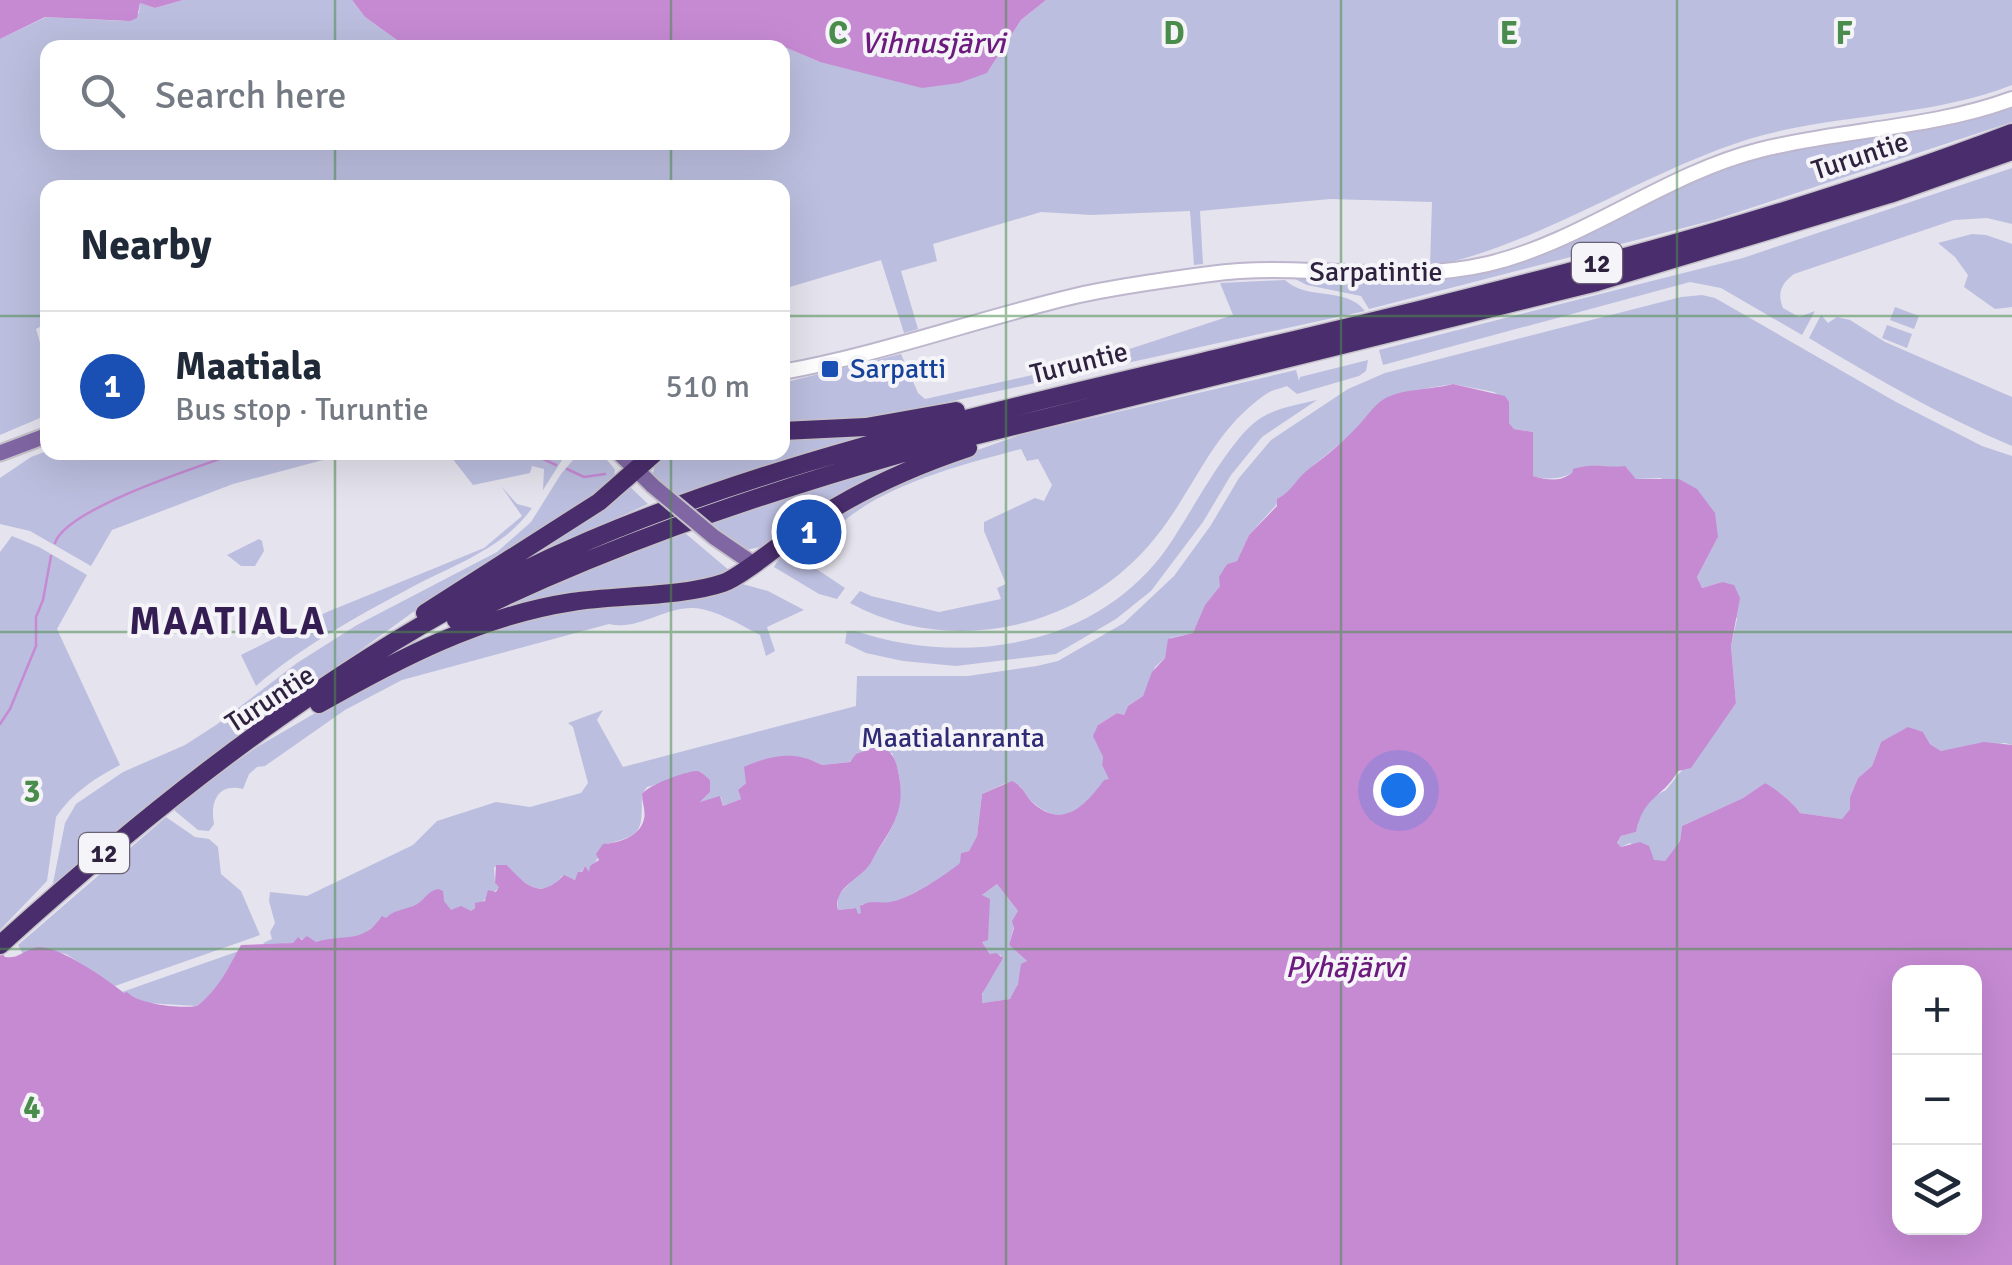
<!DOCTYPE html>
<html lang="en">
<head>
<meta charset="utf-8">
<style>
  body { margin:0; font-family:Signika,sans-serif; background:#f2f2f3; color:#1f2937 }
  .controls { position:absolute; right:30px; bottom:30px; display:grid; overflow:hidden; border-radius:20px; box-shadow:0 10px 40px #0002 }
  .controls button { width:90px; height:90px; display:grid; place-items:center; padding:0; border:0; border-bottom:2px solid #e0e1e3; background:#fff; color:#1f2937; font:50px sans-serif }
  .you { position:absolute; left:1398px; top:790px; width:35px; height:35px; margin:-25px; border:8px solid #fff; border-radius:50%; background:#1a73e8; box-shadow:0 0 0 15px #1a73e833 }
  .badge { display:grid; place-items:center; width:65px; height:65px; border-radius:50%; background:#3f8546; color:#fff; font-size:32px; font-weight:700 }
  .pin { position:absolute; translate:-50% -50%; border:5px solid #fff; box-shadow:0 2px 10px #0006 }
  .list { margin:0; padding:0; list-style:none }
  h2 { display:flex; justify-content:space-between; align-items:center; height:130px; margin:0; padding:0 40px; font-size:42px }
  h2 small { font-size:32px; font-weight:400; color:#747a83 }
  .list li { display:grid; grid-template-columns:65px 1fr auto; gap:30px; align-items:center; box-sizing:border-box; height:150px; padding:0 40px; border-top:2px solid #e0e1e3 }
  .list b { display:block; font-size:38px; white-space:nowrap }
  .list p { margin:0; font-size:32px; white-space:nowrap; color:#747a83 }
  .list em { font-size:32px; font-style:normal; color:#747a83 }
  .icon { flex:none; width:55px; height:55px; fill:none; stroke:currentColor; stroke-width:2; stroke-linecap:round; stroke-linejoin:round }
  .map { position:relative; flex:none; width:2012px; height:1265px; overflow:hidden }
  .search { position:absolute; background:#fff; box-shadow:0 10px 40px #0002; left:40px; top:40px; width:750px; height:110px; display:flex; align-items:center; gap:25px; box-sizing:border-box; padding:0 35px; border-radius:20px; color:#747a83; font-size:38px }
  .panel { position:absolute; background:#fff; box-shadow:0 10px 40px #0002; left:40px; top:180px; width:750px; height:280px; border-radius:20px }
  .map>svg:first-child { display:block }
</style>
</head>
<body>
<div class="map">
<svg width="2012" height="1265" viewBox="0 0 2012 1265">
  <rect width="100%" height="100%" fill="#e5e3ed"/>
  <path fill="#bcbedf" d="M 183,0 L 352,0 L 365,17 L 397,40 L 400,47 L 48,48 L 48,142 L 782,142 L 782,48 L 666,47 L 729,40 L 775,43 L 820,62 L 987,73 L 1021,20 L 1046,0 L 2012,0 L 2012,85 C 1928,118 1835,113 1749,139 C 1639,174 1544,243 1430,267 L 1432,202 L 1330,199 L 1200,211 L 1203,264 L 1194,265 L 1190,211 L 1092,215 L 1041,212 L 933,244 L 937,261 L 901,271 L 918,329 L 904,333 L 881,260 L 783,289 L 782,188 L 48,188 L 47,323 L 36,329 L 47,366 L 47,415 L 0,435 L 0,39 L 46,17 L 124,21 L 139,13 L 140,3 L 155,8 Z
    M 2012,103 L 2012,122 L 1714,220 L 1369,309 L 1361,296 L 1307,285 L 1293,278 L 1413,282 L 1457,276 L 1751,156 Z
    M 2012,168 L 2012,224 L 1987,218 L 1954,220 L 1794,274 C 1781,283 1777,294 1783,308 L 1799,317 L 1815,311 L 1802,335 L 1721,288 L 1690,282 L 1383,365 L 1379,350 L 1743,258 Z
    M 1972,234 L 1986,235 L 2012,244 L 2012,307 L 1995,309 L 1964,287 L 1968,275 L 1955,257 L 1938,243 Z
    M 1285,280 C 1307,301 1346,286 1365,311 L 907,411 L 837,421 L 783,423 L 782,383 L 901,354 L 918,393 L 925,399 L 1087,363 L 1233,315 L 1220,283 Z
    M 1702,295 L 1715,298 L 1896,402 L 1982,446 L 2012,456 L 2012,745 L 2005,743 L 1941,751 L 1930,744 L 1923,732 L 1881,742 L 1872,766 L 1858,778 L 1850,797 L 1850,809 L 1842,819 L 1800,813 C 1796,805 1774,787 1765,783 L 1743,798 L 1682,826 L 1680,841 L 1665,861 L 1654,861 L 1630,843 L 1621,847 L 1617,844 L 1621,836 L 1636,832 C 1640,812 1647,799 1666,790 L 1736,703 L 1731,646 L 1737,619 L 1722,582 L 1702,588 L 1697,577 L 1718,537 L 1661,478 L 1636,479 L 1625,467 L 1602,469 L 1584,466 C 1567,477 1554,482 1533,476 L 1533,432 L 1514,429 L 1509,423 L 1509,402 L 1494,392 L 1453,384 L 1410,391 L 1383,400 L 1356,430 L 1307,471 L 1249,535 L 1237,561 L 1227,564 L 1220,577 L 1220,586 L 1209,600 L 1193,633 L 1170,638 L 1165,658 L 1155,667 L 1143,696 L 1128,706 L 1124,715 L 1117,713 L 1098,725 L 1097,743 L 1103,757 L 1102,765 L 1111,781 L 1104,780 L 1089,805 L 1087,803 C 1082,805 1079,809 1074,812 C 1052,822 1030,804 1020,786 L 1006,783 L 982,794 L 977,836 L 969,851 L 961,853 L 961,864 C 949,875 902,901 888,904 C 880,905 870,904 862,904 L 862,914 L 857,914 L 855,908 L 838,910 L 838,896 C 876,853 919,816 892,753 L 861,753 L 849,762 L 822,765 C 799,752 777,756 754,764 L 746,783 L 738,790 L 741,799 L 723,806 L 721,797 L 700,802 L 710,792 L 710,780 L 701,772 L 647,787 L 642,794 C 641,828 646,835 606,844 L 589,873 L 585,866 L 576,880 L 562,876 C 542,901 523,884 507,865 L 494,867 L 495,883 L 500,887 L 470,912 L 453,911 L 424,901 L 380,921 L 361,936 L 316,942 L 298,938 L 293,943 L 268,946 L 263,943 L 272,939 L 270,932 L 275,923 L 269,901 L 270,892 L 307,896 L 413,845 L 437,821 L 496,802 L 530,807 L 581,793 L 588,783 L 573,727 L 568,723 L 603,710 L 597,720 L 623,767 L 856,706 L 857,676 L 968,676 L 1037,666 L 1058,661 L 1124,623 L 1174,576 L 1211,525 L 1239,478 L 1271,440 L 1348,389 L 1385,373 L 1681,297 Z
    M 1895,307 L 1919,316 L 1914,329 L 1890,320 Z
    M 1821,315 L 1828,323 L 1837,317 L 1850,320 L 1885,342 L 2012,397 L 2012,446 C 1941,416 1875,378 1809,338 Z
    M 1887,325 L 1912,334 L 1907,348 L 1882,338 Z
    M 1368,360 L 1366,371 L 1359,376 L 1297,394 L 1287,386 C 1280,389 1273,389 1266,394 C 1211,432 1195,489 1155,538 C 1083,628 953,659 850,603 L 860,591 L 871,596 L 939,612 L 1001,599 L 997,588 L 1006,584 L 984,531 L 984,522 L 1035,498 L 1044,501 L 1052,485 L 1038,459 L 1027,461 L 1021,449 C 968,463 898,481 853,514 C 840,523 829,535 817,546 L 815,568 L 845,588 L 837,599 L 819,594 L 774,567 L 782,553 L 898,478 L 1023,434 L 1296,370 L 1299,381 L 1300,377 Z
    M 1317,400 L 1262,437 L 1231,475 L 1203,522 L 1151,591 L 1116,619 L 1056,654 L 956,666 L 903,661 L 866,653 L 845,643 L 847,631 L 855,631 C 961,666 1089,649 1162,555 C 1188,521 1231,431 1266,415 C 1281,407 1301,404 1317,400 Z
    M 914,424 L 677,496 L 653,474 L 655,463 L 671,453 L 782,452 L 783,437 Z
    M 47,451 L 48,452 L 349,453 L 233,484 L 112,530 L 91,566 L 30,531 L 0,524 L 0,478 L 31,457 Z
    M 448,453 L 561,453 L 562,460 L 543,490 L 544,469 L 532,466 L 530,473 L 473,485 Z
    M 579,453 C 598,453 604,454 615,470 L 613,482 L 560,519 L 463,576 L 204,763 L 140,812 L 52,888 L 65,823 L 76,804 L 123,772 L 185,745 L 216,725 L 297,663 L 357,625 L 497,552 L 531,522 L 561,474 Z
    M 912,460 L 761,547 L 745,550 L 702,519 Z
    M 628,485 L 648,504 L 528,558 Z
    M 501,486 L 517,504 L 532,508 C 503,549 455,564 412,587 C 358,616 302,646 256,686 L 241,655 L 327,612 L 484,548 L 522,516 Z
    M 679,528 L 730,571 L 728,575 L 462,626 L 546,582 Z
    M 12,536 L 39,547 L 87,575 L 57,629 L 120,765 C 95,778 72,793 56,817 L 47,881 L 0,930 L 0,552 Z
    M 259,539 L 262,541 L 264,551 L 255,566 L 241,566 L 227,555 Z
    M 739,583 L 768,591 L 804,610 L 767,627 L 775,651 L 766,656 L 760,635 C 741,625 715,609 693,608 C 664,607 638,631 609,624 L 402,680 L 345,710 L 265,766 L 257,767 L 249,774 L 243,789 C 217,782 210,803 214,824 L 209,831 L 198,830 L 175,811 L 174,806 L 257,747 L 389,670 L 510,619 Z
    M 166,817 L 195,837 L 209,839 L 218,847 L 221,874 L 241,891 L 260,935 L 115,986 L 66,954 L 34,948 L 23,954 L 18,945 Z
    M 997,884 L 1018,911 L 1009,945 L 1027,961 C 1019,972 1020,987 1010,999 L 982,1003 C 980,984 1000,973 1001,955 L 991,955 L 982,942 L 987,932 L 982,895 Z
    M 239,951 L 213,993 L 197,1006 L 147,1003 L 122,992 Z"/>
  <path fill="#c68ad3" fill-rule="evenodd" d="M 0,0 L 183,0 L 155,8 L 140,3 L 137,18 L 130,21 L 45,17 L 0,39 Z
    M 352,0 L 1046,0 L 1021,20 L 987,73 L 959,83 L 922,88 L 820,62 L 775,43 L 729,40 L 666,48 L 400,47 L 397,40 L 365,17 Z
    M 1453,384 L 1505,396 L 1509,402 L 1509,423 L 1514,429 L 1533,432 L 1533,476 C 1543,479 1558,482 1567,476 C 1580,469 1565,470 1581,467 C 1595,464 1611,468 1625,466 L 1636,479 L 1679,479 L 1697,489 L 1715,513 L 1718,537 L 1697,577 L 1702,588 L 1722,582 L 1734,585 L 1740,598 L 1731,646 L 1736,703 L 1691,768 L 1678,771 C 1662,799 1644,795 1636,832 L 1621,836 L 1617,843 L 1621,847 L 1640,842 L 1649,846 L 1654,860 L 1665,861 L 1680,841 L 1682,826 L 1743,798 L 1765,783 C 1774,787 1796,805 1800,813 L 1842,819 L 1850,809 L 1850,797 L 1858,778 L 1872,766 L 1881,742 L 1908,727 L 1923,732 L 1930,744 L 1941,751 L 1984,742 L 2012,745 L 2012,1265 L 0,1265 L 0,951 L 5,957 C 18,959 21,952 34,948 C 55,942 106,979 124,993 L 127,992 C 138,1004 179,1009 197,1006 C 219,989 228,968 241,945 L 293,943 L 298,937 L 302,940 L 307,936 L 316,942 C 346,933 362,945 382,916 L 386,918 C 395,909 406,910 417,904 C 426,899 426,892 438,889 L 443,891 L 444,901 L 451,910 L 461,906 L 471,911 L 475,908 L 475,903 L 485,901 L 488,890 L 496,892 L 499,887 L 495,883 L 496,865 L 507,865 C 527,887 540,900 564,875 L 575,880 L 578,872 L 582,872 L 585,866 L 589,872 L 590,866 L 599,860 L 596,854 L 603,844 C 618,843 640,837 644,819 C 646,811 642,803 642,794 C 650,784 685,772 696,771 C 701,771 706,776 710,780 L 710,792 L 700,802 L 720,796 L 723,806 L 741,799 L 738,790 L 746,783 L 744,767 C 771,755 795,750 822,765 L 850,762 L 856,754 L 879,746 C 894,752 896,760 899,776 C 905,806 895,824 879,848 C 875,854 872,862 867,868 C 855,881 833,890 838,910 L 856,908 L 858,914 L 861,913 L 860,906 C 872,899 880,904 890,902 C 908,900 947,874 960,863 L 961,853 L 969,851 L 977,836 L 982,794 L 1012,781 C 1023,786 1025,796 1034,804 C 1065,830 1087,803 1104,780 L 1109,779 L 1102,765 L 1103,757 L 1093,736 L 1098,725 L 1117,713 L 1124,715 L 1128,706 L 1143,696 L 1152,672 L 1165,658 L 1168,639 L 1193,633 L 1205,605 L 1220,586 L 1219,577 L 1227,564 L 1237,561 L 1249,535 L 1277,506 L 1277,499 C 1292,492 1297,477 1310,468 C 1325,457 1344,441 1357,427 C 1366,418 1373,406 1384,399 C 1404,388 1431,390 1453,384 ZM 997,884 L 1018,911 L 1012,921 L 1014,928 L 1009,945 L 1027,961 L 1021,964 L 1018,984 L 1010,999 L 982,1003 L 982,994 L 1003,958 L 996,953 L 990,954 L 982,942 L 988,940 L 990,899 L 982,895 ZM 1900,972 L 1974,972 L 1974,1228 L 1900,1228 Z"/>
  <g fill="none" stroke-linecap="round" stroke-linejoin="round">
    <path stroke="#c68ad3" stroke-width="2.5" d="M 528,452 L 556,465
      M 567,469 L 584,477 L 605,474
      M 55,543 C 66,508 204,465 240,452
      M 0,724 L 10,709 L 36,646 L 36,617 L 43,600 L 51,556"/>
    <defs>
      <path id="secondary" d="M 782,372 C 882,354 977,319 1075,296 C 1119,286 1165,280 1210,274 C 1304,261 1393,286 1488,264 C 1584,241 1664,174 1760,150 C 1843,129 1931,129 2012,99"/>
      <path id="primary" d="M 618,452 L 653,486
        M 0,453 L 48,435
        M 714,537 L 752,563"/>
      <path id="highway" d="M 782,431 L 866,427 L 956,411
        M 425,613 L 599,502 L 656,452
        M 456,620 C 599,549 747,498 900,454 L 1597,282 L 1890,194 L 2012,151
        M 319,704 C 398,659 480,616 572,602 C 616,595 682,597 723,583 C 741,577 785,540 804,527 C 854,493 911,467 968,448
        M 0,945 C 173,788 373,632 590,540 C 776,461 975,416 1172,369 C 1454,302 1740,237 2012,133"/>
    </defs>
    <use href="#secondary" stroke="#bdb6cd" stroke-width="18"/>
    <use href="#primary" stroke="#c4c1c9" stroke-width="19"/>
    <use href="#highway" stroke="#c4c1c9" stroke-width="21"/>
    <use href="#secondary" stroke="#fff" stroke-width="14"/>
    <use href="#primary" stroke="#8067a4" stroke-width="15"/>
    <use href="#highway" stroke="#4a2d6c" stroke-width="18"/>
    <defs>
      <path id="primary-bridge" d="M 653,486 L 714,537"/>
    </defs>
    <use href="#primary-bridge" stroke="#c4c1c9" stroke-width="19" stroke-linecap="butt"/>
    <use href="#primary-bridge" stroke="#8067a4" stroke-width="15"/>
  </g>
  <path fill="none" stroke="#4a8c4c" stroke-width="2.5" stroke-opacity="0.55" d="M 335,0 L 335,48M 671,0 L 671,48M 1006,0 L 1006,1265M 1341,0 L 1341,1265M 1677,0 L 1677,1265M 335,142 L 335,188M 671,142 L 671,188M 0,316 L 48,316M 782,316 L 2012,316M 335,452 L 335,1265M 671,452 L 671,1265M 0,632 L 2012,632M 0,949 L 2012,949"/>
  <rect fill="#1a4fb4" stroke="#f5f4f9" stroke-width="4" x="820" y="359" width="20" height="20" rx="5"/>
  <g text-anchor="middle" dominant-baseline="central" stroke-width="8" stroke-linejoin="round" paint-order="stroke">
    <g fill="#f5f4f9" stroke="#6a6177" stroke-width="2.5">
      <rect x="1572" y="243" width="50" height="40" rx="8"/>
      <rect x="79" y="833" width="50" height="40" rx="8"/>
    </g>
    <g font-size="25" font-weight="bold" fill="#2e223f">
      <text x="1597" y="263">12</text>
      <text x="104" y="853">12</text>
    </g>
    <g font-size="28" fill="#2e223f" stroke="#f5f4f9">
      <text transform="translate(1860 156) rotate(-18)">Turuntie</text>
      <text x="1376" y="272">Sarpatintie</text>
      <text transform="translate(1079 363) rotate(-14)">Turuntie</text>
      <text transform="translate(270 699) rotate(-33)">Turuntie</text>
    </g>
    <g font-size="28" fill="#164399" stroke="#f5f4f9" text-anchor="start">
      <text x="850" y="369">Sarpatti</text>
    </g>
    <g font-size="28" fill="#2f2b77" stroke="#f5f4f9">
      <text x="953" y="738">Maatialanranta</text>
    </g>
    <g font-size="30" font-style="italic" fill="#6c1a7d" stroke="#f5f4f9">
      <text x="933" y="43">Vihnusjärvi</text>
      <text x="1345" y="967">Pyhäjärvi</text>
    </g>
    <g font-size="38" font-weight="bold" letter-spacing="2.5" fill="#341d52" stroke="#f5f4f9">
      <text x="228" y="621">MAATIALA</text>
    </g>
  </g>
  <g font-size="32" text-anchor="middle" font-weight="bold" fill="#4a8c4c" stroke="#f5f4f9" stroke-width="8" stroke-linejoin="round" paint-order="stroke">
    <text x="838" y="44">C</text>
    <text x="1174" y="44">D</text>
    <text x="1509" y="44">E</text>
    <text x="1844" y="44">F</text>
    <text x="32" y="802">3</text>
    <text x="32" y="1118">4</text>
  </g>
</svg>
<div class="controls">
<button>+</button>
<button>−</button>
<button><svg class="icon" aria-label="layers" viewBox="0 0 24 24"><path d="M12 4l9 5-9 5-9-5zM3 14l9 5 9-5"/></svg></button>
</div>
<div class="you"></div>
<div class="pin badge" style="left:809px;top:532px;background:#1a4fb4">1</div>
<div class="search"><svg class="icon" aria-label="search" viewBox="0 0 24 24"><circle cx="10" cy="10" r="6"/><path d="M15 15l6 6"/></svg>Search here</div>
<section class="panel">
<h2>Nearby<small></small></h2>
<ul class="list">
<li><span class="badge" style="background:#1a4fb4">1</span><div><b>Maatiala</b><p>Bus stop · Turuntie</p></div><em>510 m</em></li>
</ul>
</section>
</div>
</body>
</html>
